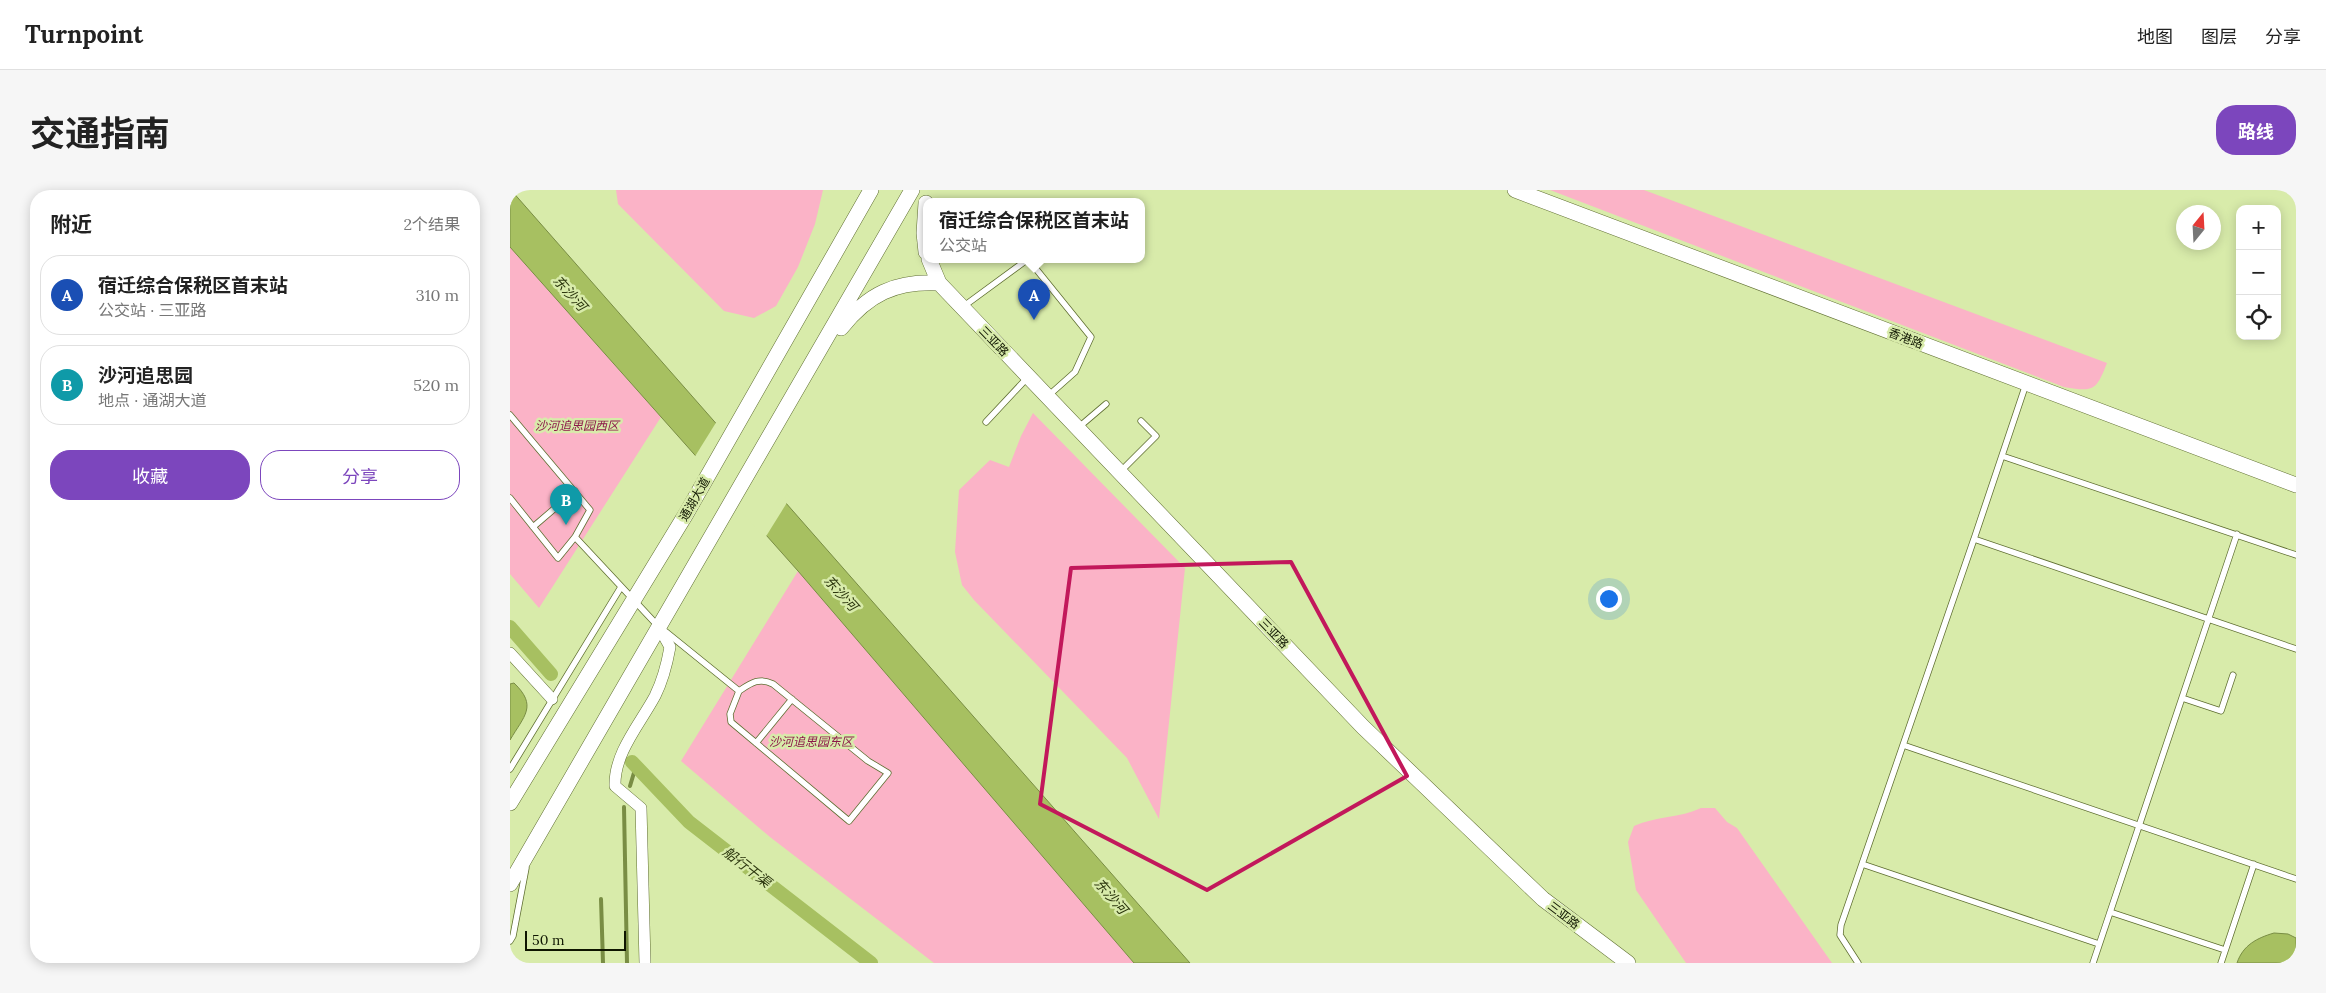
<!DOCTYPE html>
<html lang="zh">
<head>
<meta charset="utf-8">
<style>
  body { margin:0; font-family:Lora,"Noto Sans SC",serif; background:#f6f6f6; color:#222 }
  .controls { position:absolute; right:15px; top:15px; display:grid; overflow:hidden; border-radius:10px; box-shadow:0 2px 12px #0003 }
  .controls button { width:45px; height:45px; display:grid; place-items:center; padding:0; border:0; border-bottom:1px solid #e0e0e0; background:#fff; color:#222; font:25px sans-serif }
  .compass { position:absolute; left:1666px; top:15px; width:45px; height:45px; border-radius:50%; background:#fff; box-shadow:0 2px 12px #0003; rotate:18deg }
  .scale { position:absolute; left:15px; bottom:12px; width:101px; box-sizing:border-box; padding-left:5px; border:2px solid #0f1500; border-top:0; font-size:14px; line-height:18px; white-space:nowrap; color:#0f1500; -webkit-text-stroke:4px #d8ebaa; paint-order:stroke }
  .you { position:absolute; left:1098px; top:408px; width:18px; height:18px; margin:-12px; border:4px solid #fff; border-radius:50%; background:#1a73e8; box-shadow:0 0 0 8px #1a73e833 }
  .badge { display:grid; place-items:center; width:32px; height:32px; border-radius:50%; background:#7c46bd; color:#fff; font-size:16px; font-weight:700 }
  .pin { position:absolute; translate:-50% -41px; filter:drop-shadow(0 1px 2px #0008) }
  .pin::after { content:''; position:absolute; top:26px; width:18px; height:15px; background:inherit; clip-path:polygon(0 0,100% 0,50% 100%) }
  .popup { position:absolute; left:413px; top:8px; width:222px; height:65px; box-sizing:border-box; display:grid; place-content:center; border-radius:10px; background:#fff; filter:drop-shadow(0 1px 4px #0005); font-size:16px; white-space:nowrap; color:#767676 }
  .popup b { font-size:19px; color:#222 }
  .popup::after { content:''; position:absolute; left:50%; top:100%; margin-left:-10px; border:10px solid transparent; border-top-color:#fff }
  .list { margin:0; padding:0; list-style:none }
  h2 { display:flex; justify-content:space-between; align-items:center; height:65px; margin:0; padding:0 20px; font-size:21px }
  h2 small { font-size:16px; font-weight:400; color:#767676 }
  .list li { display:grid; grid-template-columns:32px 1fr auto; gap:15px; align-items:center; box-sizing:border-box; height:80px; margin:0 10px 10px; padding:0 10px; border:1px solid #e0e0e0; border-radius:20px }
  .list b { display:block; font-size:19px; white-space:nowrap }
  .list p { margin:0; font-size:16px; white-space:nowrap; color:#767676 }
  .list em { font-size:16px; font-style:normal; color:#767676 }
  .actions { display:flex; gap:10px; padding:15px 20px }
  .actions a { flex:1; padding:11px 0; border:1px solid #7c46bd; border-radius:20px; text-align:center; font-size:18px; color:#7c46bd }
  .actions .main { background:#7c46bd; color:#fff }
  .icon { flex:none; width:28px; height:28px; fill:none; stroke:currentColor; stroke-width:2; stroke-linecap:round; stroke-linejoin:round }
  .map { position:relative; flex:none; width:1786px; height:773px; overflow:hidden; border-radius:20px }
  header { display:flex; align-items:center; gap:30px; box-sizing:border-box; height:70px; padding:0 25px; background:#fff; border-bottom:1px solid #e0e0e0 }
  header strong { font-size:24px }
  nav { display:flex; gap:28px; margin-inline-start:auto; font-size:18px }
  .intro { display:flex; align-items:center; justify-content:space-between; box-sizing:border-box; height:120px; padding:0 30px }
  h1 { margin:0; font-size:35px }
  .button { padding:12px 22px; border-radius:20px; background:#7c46bd; color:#fff; font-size:18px; font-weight:700 }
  main { display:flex; gap:30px; padding:0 30px }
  aside { flex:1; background:#fff; border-radius:20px; box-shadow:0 2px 12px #0003 }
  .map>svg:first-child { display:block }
</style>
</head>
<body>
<header>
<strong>Turnpoint</strong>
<nav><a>地图</a><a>图层</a><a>分享</a></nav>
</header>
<div class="intro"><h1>交通指南</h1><a class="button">路线</a></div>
<main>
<aside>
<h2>附近<small>2个结果</small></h2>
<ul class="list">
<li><span class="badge" style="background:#1a4fb4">A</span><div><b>宿迁综合保税区首末站</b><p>公交站 · 三亚路</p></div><em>310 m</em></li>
<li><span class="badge" style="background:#0f9aa8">B</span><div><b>沙河追思园</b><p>地点 · 通湖大道</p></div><em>520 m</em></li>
</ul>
<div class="actions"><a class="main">收藏</a><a>分享</a></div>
</aside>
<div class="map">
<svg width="1786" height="773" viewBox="0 0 1786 773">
  <rect width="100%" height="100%" fill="#d8ebaa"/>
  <path fill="#fbb3c7" d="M 106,0 L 313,0 L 305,34 L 288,77 L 266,116 L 244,128 L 214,121 L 108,14 Z
    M 1040,0 L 1134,0 L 1597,173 C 1586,201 1584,202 1554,197 Z
    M 0,57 L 151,227 L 29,418 L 0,384 Z
    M 523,223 L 675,378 L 649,629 L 617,568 L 464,410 L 452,395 L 445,362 L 449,300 L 480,270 L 499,277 L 511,246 Z
    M 288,381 L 624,773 L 424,773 L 260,647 L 171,571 Z
    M 1191,618 L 1205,618 L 1217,632 L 1227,638 L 1322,773 L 1176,773 L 1126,700 L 1118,652 L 1124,636 C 1146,626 1170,628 1191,618 Z"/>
  <path fill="#a7c061" stroke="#798d44" d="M 0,0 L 1,0 L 680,773 L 624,773 L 288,381 L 0,57 Z
    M 4,493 C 28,516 14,526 0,550 L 0,494 Z
    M 1764,743 L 1778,744 L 1786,748 L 1786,773 L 1727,773 C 1733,755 1747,748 1764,743 Z"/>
  <path fill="#d8ebaa" d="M 207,231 L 278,311 L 255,348 L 184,268 Z"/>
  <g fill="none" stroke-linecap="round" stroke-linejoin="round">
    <path stroke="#798d44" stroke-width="4" d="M 120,596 L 126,576
      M 114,617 L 117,773
      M 91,709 L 93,773"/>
    <path stroke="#a7c061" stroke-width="14" d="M 0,437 L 41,484
      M 122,572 L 179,632 L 361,773"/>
    <defs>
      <path id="service" d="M 454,116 L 518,69 L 581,147 L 565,182 L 538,206
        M 1516,194 L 1464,349 L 1786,459
        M 0,225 L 80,320 L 65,347 L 48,368 L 0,308
        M 476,232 L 518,187
        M 569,237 L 596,214
        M 1492,266 L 1786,365
        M 611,281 L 646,246 L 631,231
        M 23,337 L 65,301
        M 65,347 L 148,436
        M 156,442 L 229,501 C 241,493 249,487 263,494 L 358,571 L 378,583 L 339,631 L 221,532 L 220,524 L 229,501
        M 1672,508 L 1711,521 L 1723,485
        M 246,553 L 282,509
        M 1393,555 L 1786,689
        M 0,579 L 111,397
        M 1352,674 L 1589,754
        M 1600,722 L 1715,760
        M 0,751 L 3,746 L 16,678
        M 1348,773 L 1330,745 L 1331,735 L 1464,349
        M 1583,773 L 1727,344
        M 1711,773 L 1744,674"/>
      <path id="minor" d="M 0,463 L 42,509
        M 135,773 L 131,618 L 105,596 C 104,563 130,534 145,506 C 153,490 157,474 160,457 L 149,437"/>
      <path id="tertiary" d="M 1005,0 L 1786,295
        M 416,13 L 414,43 L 416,62
        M 419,69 L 429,93 L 853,537 L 1033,709 L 1118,773
        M 331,138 C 358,104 385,91 429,93
        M 0,613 L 176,324 L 361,0
        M 0,694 L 402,0"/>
    </defs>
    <use href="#service" stroke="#5f6e31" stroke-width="7"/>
    <use href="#minor" stroke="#5f6e31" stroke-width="12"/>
    <use href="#tertiary" stroke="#5f6e31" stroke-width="16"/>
    <use href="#service" stroke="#fff" stroke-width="5.5"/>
    <use href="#minor" stroke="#fff" stroke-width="11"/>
    <use href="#tertiary" stroke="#fff" stroke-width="15"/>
  </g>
  <path fill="none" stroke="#c2185b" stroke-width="4" stroke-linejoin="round" d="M 781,372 L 897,586 L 697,700 L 530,614 L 561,378 Z"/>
  <g text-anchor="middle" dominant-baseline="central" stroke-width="5" stroke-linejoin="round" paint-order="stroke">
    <g font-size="12" fill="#0f1500" stroke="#d8ebaa">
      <text transform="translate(1396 148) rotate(21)">香港路</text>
      <text transform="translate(484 151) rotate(46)">三亚路</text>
      <text transform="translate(184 309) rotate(-60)">通湖大道</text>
      <text transform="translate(764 443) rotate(46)">三亚路</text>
      <text transform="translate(1054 725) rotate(37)">三亚路</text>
    </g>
    <g font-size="12" font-style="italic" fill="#8c1849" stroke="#d8ebaa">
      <text x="67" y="235">沙河追思园西区</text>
      <text x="301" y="551">沙河追思园东区</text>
    </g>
    <g font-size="14" font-style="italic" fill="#2d370f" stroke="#d8ebaa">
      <text transform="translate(60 103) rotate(48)">东沙河</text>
      <text transform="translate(331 403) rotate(48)">东沙河</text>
      <text transform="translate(237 677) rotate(38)">船行干渠</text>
      <text transform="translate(601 706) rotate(49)">东沙河</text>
    </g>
  </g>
</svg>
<div class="controls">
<button>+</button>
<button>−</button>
<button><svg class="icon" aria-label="locate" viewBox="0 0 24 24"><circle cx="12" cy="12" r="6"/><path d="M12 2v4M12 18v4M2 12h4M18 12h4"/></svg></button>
</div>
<svg class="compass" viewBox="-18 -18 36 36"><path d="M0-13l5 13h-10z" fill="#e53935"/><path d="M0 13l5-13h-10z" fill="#767676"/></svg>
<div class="scale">50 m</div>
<div class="you"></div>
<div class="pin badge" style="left:524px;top:130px;background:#1a4fb4">A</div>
<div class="popup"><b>宿迁综合保税区首末站</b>公交站</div>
<div class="pin badge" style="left:56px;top:335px;background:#0f9aa8">B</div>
</div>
</main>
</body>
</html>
